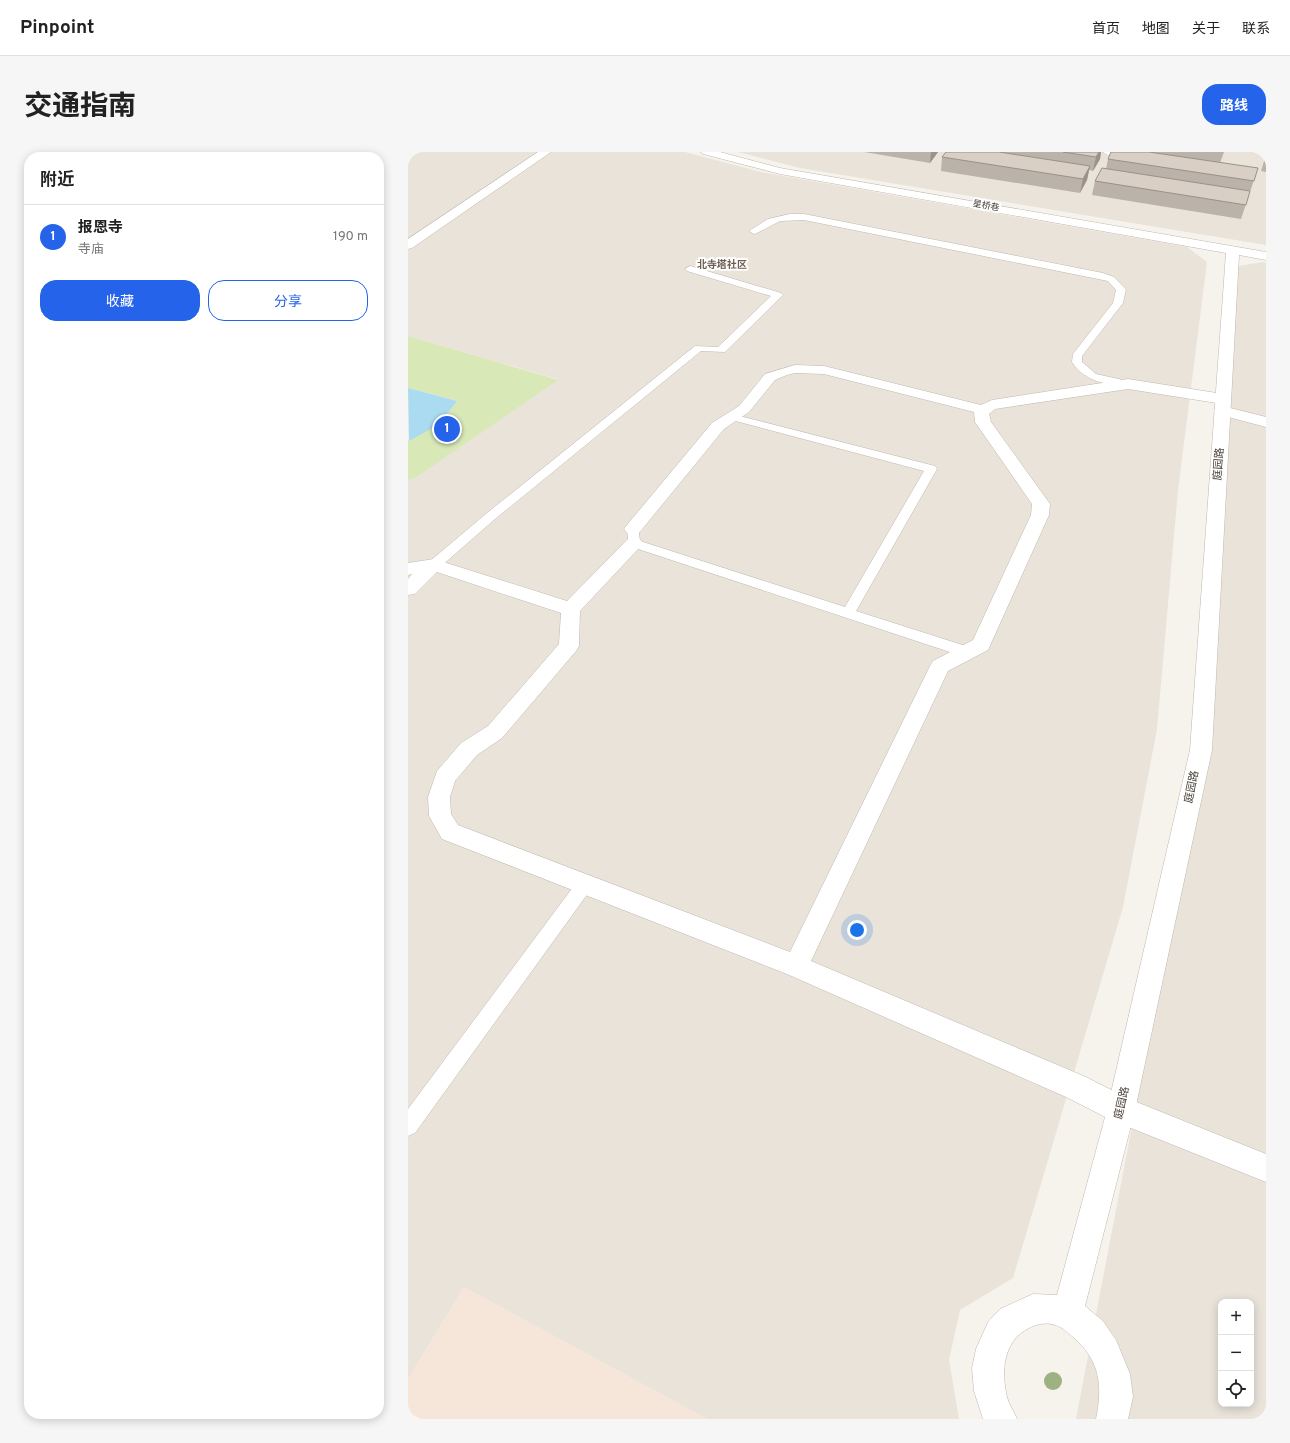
<!DOCTYPE html>
<html lang="zh">
<head>
<meta charset="utf-8">
<style>
  body { margin:0; font-family:Overpass,"Noto Sans SC",sans-serif; background:#f6f6f6; color:#222 }
  .controls { position:absolute; right:12px; bottom:12px; display:grid; overflow:hidden; border-radius:8px; box-shadow:0 2px 10px #0003 }
  .controls button { width:36px; height:36px; display:grid; place-items:center; padding:0; border:0; border-bottom:1px solid #e0e0e0; background:#fff; color:#222; font:20px sans-serif }
  .you { position:absolute; left:449px; top:778px; width:14px; height:14px; margin:-10px; border:3px solid #fff; border-radius:50%; background:#1a73e8; box-shadow:0 0 0 6px #1a73e833 }
  .badge { display:grid; place-items:center; width:26px; height:26px; border-radius:50%; background:#2563eb; color:#fff; font-size:13px; font-weight:700 }
  .pin { position:absolute; translate:-50% -50%; border:2px solid #fff; box-shadow:0 1px 4px #0006 }
  .list { margin:0; padding:0; list-style:none }
  h2 { display:flex; justify-content:space-between; align-items:center; height:52px; margin:0; padding:0 16px; font-size:17px }
  h2 small { font-size:13px; font-weight:400; color:#767676 }
  .list li { display:grid; grid-template-columns:26px 1fr auto; gap:12px; align-items:center; box-sizing:border-box; height:64px; padding:0 16px; border-top:1px solid #e0e0e0 }
  .list b { display:block; font-size:15px; white-space:nowrap }
  .list p { margin:0; font-size:13px; white-space:nowrap; color:#767676 }
  .list em { font-size:13px; font-style:normal; color:#767676 }
  .actions { display:flex; gap:8px; padding:12px 16px }
  .actions a { flex:1; padding:9px 0; border:1px solid #2563eb; border-radius:16px; text-align:center; font-size:14px; color:#2563eb }
  .actions .main { background:#2563eb; color:#fff }
  .icon { flex:none; width:22px; height:22px; fill:none; stroke:currentColor; stroke-width:2; stroke-linecap:round; stroke-linejoin:round }
  .map { position:relative; flex:none; width:858px; height:1267px; overflow:hidden; border-radius:16px }
  header { display:flex; align-items:center; gap:24px; box-sizing:border-box; height:56px; padding:0 20px; background:#fff; border-bottom:1px solid #e0e0e0 }
  header strong { font-size:19px }
  nav { display:flex; gap:22px; margin-inline-start:auto; font-size:14px }
  .intro { display:flex; align-items:center; justify-content:space-between; box-sizing:border-box; height:96px; padding:0 24px }
  h1 { margin:0; font-size:28px }
  .button { padding:10px 18px; border-radius:16px; background:#2563eb; color:#fff; font-size:14px; font-weight:700 }
  main { display:flex; gap:24px; padding:0 24px }
  aside { flex:1; background:#fff; border-radius:16px; box-shadow:0 2px 10px #0003 }
  .map>svg:first-child { display:block }
</style>
</head>
<body>
<header>
<strong>Pinpoint</strong>
<nav><a>首页</a><a>地图</a><a>关于</a><a>联系</a></nav>
</header>
<div class="intro"><h1>交通指南</h1><a class="button">路线</a></div>
<main>
<aside>
<h2>附近<small></small></h2>
<ul class="list">
<li><span class="badge">1</span><div><b>报恩寺</b><p>寺庙</p></div><em>190 m</em></li>
</ul>
<div class="actions"><a class="main">收藏</a><a>分享</a></div>
</aside>
<div class="map">
<svg width="858" height="1267" viewBox="0 0 858 1267">
  <rect width="100%" height="100%" fill="#f6f2ec"/>
  <path fill="#e9e3da" fill-rule="evenodd" d="M 0,0 L 277,0 L 353,20 L 779,95 L 799,110 L 770,338 L 749,577 L 715,755 L 605,1126 L 552,1158 L 541,1208 L 551,1267 L 299,1267 L 56,1135 L 0,1227 L 0,328 L 7,326 L 149,227 L 0,184 Z
    M 330,0 L 858,0 L 858,93 L 392,16 Z
    M 855,110 L 858,111 L 858,1267 L 668,1267 L 793,614 L 819,116 ZM 813,1150 L 843,1150 L 843,1252 L 813,1252 Z"/>
  <path fill="#f6e6d9" d="M 56,1135 L 299,1267 L 0,1267 L 0,1227 Z"/>
  <path fill="#d8e8b7" d="M 0,184 L 137,224 L 150,228 L 7,326 L 0,328 L 0,289 L 49,249 L 0,236 Z"/>
  <path fill="#abdbf0" d="M 0,236 L 49,249 L 30,273 L 1,289 Z"/>
  <g fill="none" stroke-linecap="round" stroke-linejoin="round">
    <defs>
      <path id="service" d="M 695,0 L 715,0 L 729,4 C 724,9 700,5 695,0 Z
        M 382,62 L 396,62 L 695,121 L 706,125 L 718,137 L 715,151 L 674,204 L 674,210 L 688,222 L 724,230 L 725,232 L 720,235 C 698,232 677,230 664,210 L 665,202 L 705,151 L 708,138 L 700,129 L 396,68 L 372,69 L 349,81 L 346,82 L 341,79 L 360,67 Z
        M 282,114 L 373,141 L 375,143 L 317,200 L 293,199 L 87,367 L 31,416 L 21,416 L 19,413 L 21,410 L 79,361 L 287,194 L 310,195 L 363,144 L 279,119 L 277,117 Z
        M 324,262 L 527,314 L 529,317 L 448,459 L 564,496 L 566,500 L 564,504 L 559,505 L 554,504 L 221,394 L 219,377 L 220,374 L 230,374 L 232,389 L 437,455 L 516,319 L 320,267 L 318,265 L 320,263 Z
        M 177,724 L 183,727 L 186,732 L 183,737 L 7,981 L 0,984 L 0,957 L 171,727 Z"/>
      <path id="minor" d="M 130,0 L 143,0 L 4,96 L 0,97 L 0,87 Z
        M 387,213 L 416,214 L 573,253 L 584,248 L 720,227 L 815,242 L 820,244 L 823,247 L 820,250 L 815,252 L 720,237 L 587,257 L 581,262 L 583,270 L 642,352 L 641,363 L 580,498 L 540,519 L 403,809 L 678,925 L 721,947 L 858,1002 L 858,1030 L 703,968 L 658,945 L 379,822 L 34,687 L 21,664 L 20,645 L 29,619 L 53,591 L 80,574 L 151,492 L 153,461 L 29,420 L 7,442 L 0,443 L 0,427 L 4,422 L 0,423 L 0,411 L 26,407 L 159,449 L 220,387 L 226,385 L 232,387 L 235,391 L 232,395 L 172,459 L 171,494 L 168,499 L 94,586 L 69,603 L 47,629 L 42,645 L 43,662 L 50,673 L 382,800 L 522,514 L 525,509 L 565,488 L 623,363 L 624,352 L 567,270 L 566,260 L 416,222 L 387,221 L 379,223 L 367,228 L 341,260 L 316,277 L 231,381 L 225,383 L 219,381 L 216,377 L 219,373 L 304,271 L 331,254 L 357,222 Z
        M 814,254 L 858,265 L 858,275 L 809,262 L 806,259 L 809,256 Z"/>
      <path id="tertiary" d="M 293,0 L 312,0 L 372,16 L 858,100 L 858,108 L 831,103 L 804,598 L 727,958 L 677,1154 L 695,1169 L 708,1188 L 722,1222 L 725,1245 L 720,1267 L 688,1267 C 695,1233 692,1208 665,1185 C 659,1180 654,1175 647,1173 C 639,1170 628,1172 621,1176 C 595,1189 593,1219 599,1245 C 601,1252 606,1260 609,1267 L 575,1267 L 566,1239 L 564,1216 L 568,1197 L 580,1170 L 592,1157 L 625,1142 L 649,1143 L 699,958 L 782,598 L 818,101 L 372,22 L 295,2 Z"/>
    </defs>
    <use href="#service" stroke="#c1b8af" stroke-width="1"/>
    <use href="#minor" stroke="#c1b8af" stroke-width="1"/>
    <use href="#tertiary" stroke="#c1b8af" stroke-width="1"/>
    <use href="#service" fill="#fff" fill-rule="evenodd"/>
    <use href="#minor" fill="#fff" fill-rule="evenodd"/>
    <use href="#tertiary" fill="#fff" fill-rule="evenodd"/>
  </g>
  <circle fill="#9db183" cx="645" cy="1229" r="9"/>
  <path fill="#bbb2a9" d="M 456,0 L 530,0 L 522,11 Z
    M 538,0 L 693,0 L 692,7 L 685,19 L 681,18 L 679,28 L 672,41 L 533,19 L 534,5 Z
    M 703,0 L 816,0 L 812,11 L 850,16 L 833,67 L 684,43 L 687,29 L 698,17 L 700,7 Z
    M 858,3 L 858,20 L 853,19 Z"/>
  <path fill="#99918a" d="M 523,0 L 530,0 L 522,11 Z
    M 691,0 L 693,0 L 692,7 L 685,19 L 688,5 Z
    M 682,14 L 679,28 L 672,41 L 675,27 Z"/>
  <path fill="#dacfc5" stroke="#99918a" d="M 538,0 L 591,0 L 682,14 L 675,27 L 534,5 Z
    M 655,0 L 691,0 L 688,5 Z
    M 703,0 L 741,0 L 850,16 L 846,29 L 700,7 Z
    M 694,16 L 842,39 L 838,53 L 687,29 Z"/>
  <g text-anchor="middle" dominant-baseline="central" stroke-width="4" stroke-linejoin="round" paint-order="stroke">
    <g font-size="9" fill="#4a4239" stroke="#fff">
      <text transform="translate(578 54) rotate(10)">星桥巷</text>
    </g>
    <g font-size="10" font-weight="bold" fill="#6d5e51" stroke="#fff">
      <text x="314" y="113">北寺塔社区</text>
    </g>
    <g font-size="11" fill="#4a4239" stroke="#fff">
      <text transform="translate(811 312) rotate(-86)">庭园路</text>
      <text transform="translate(784 635) rotate(-78)">庭园路</text>
      <text transform="translate(714 951) rotate(-77)">庭园路</text>
    </g>
  </g>
</svg>
<div class="controls">
<button>+</button>
<button>−</button>
<button><svg class="icon" aria-label="locate" viewBox="0 0 24 24"><circle cx="12" cy="12" r="6"/><path d="M12 2v4M12 18v4M2 12h4M18 12h4"/></svg></button>
</div>
<div class="you"></div>
<div class="pin badge" style="left:39px;top:277px">1</div>
</div>
</main>
</body>
</html>
